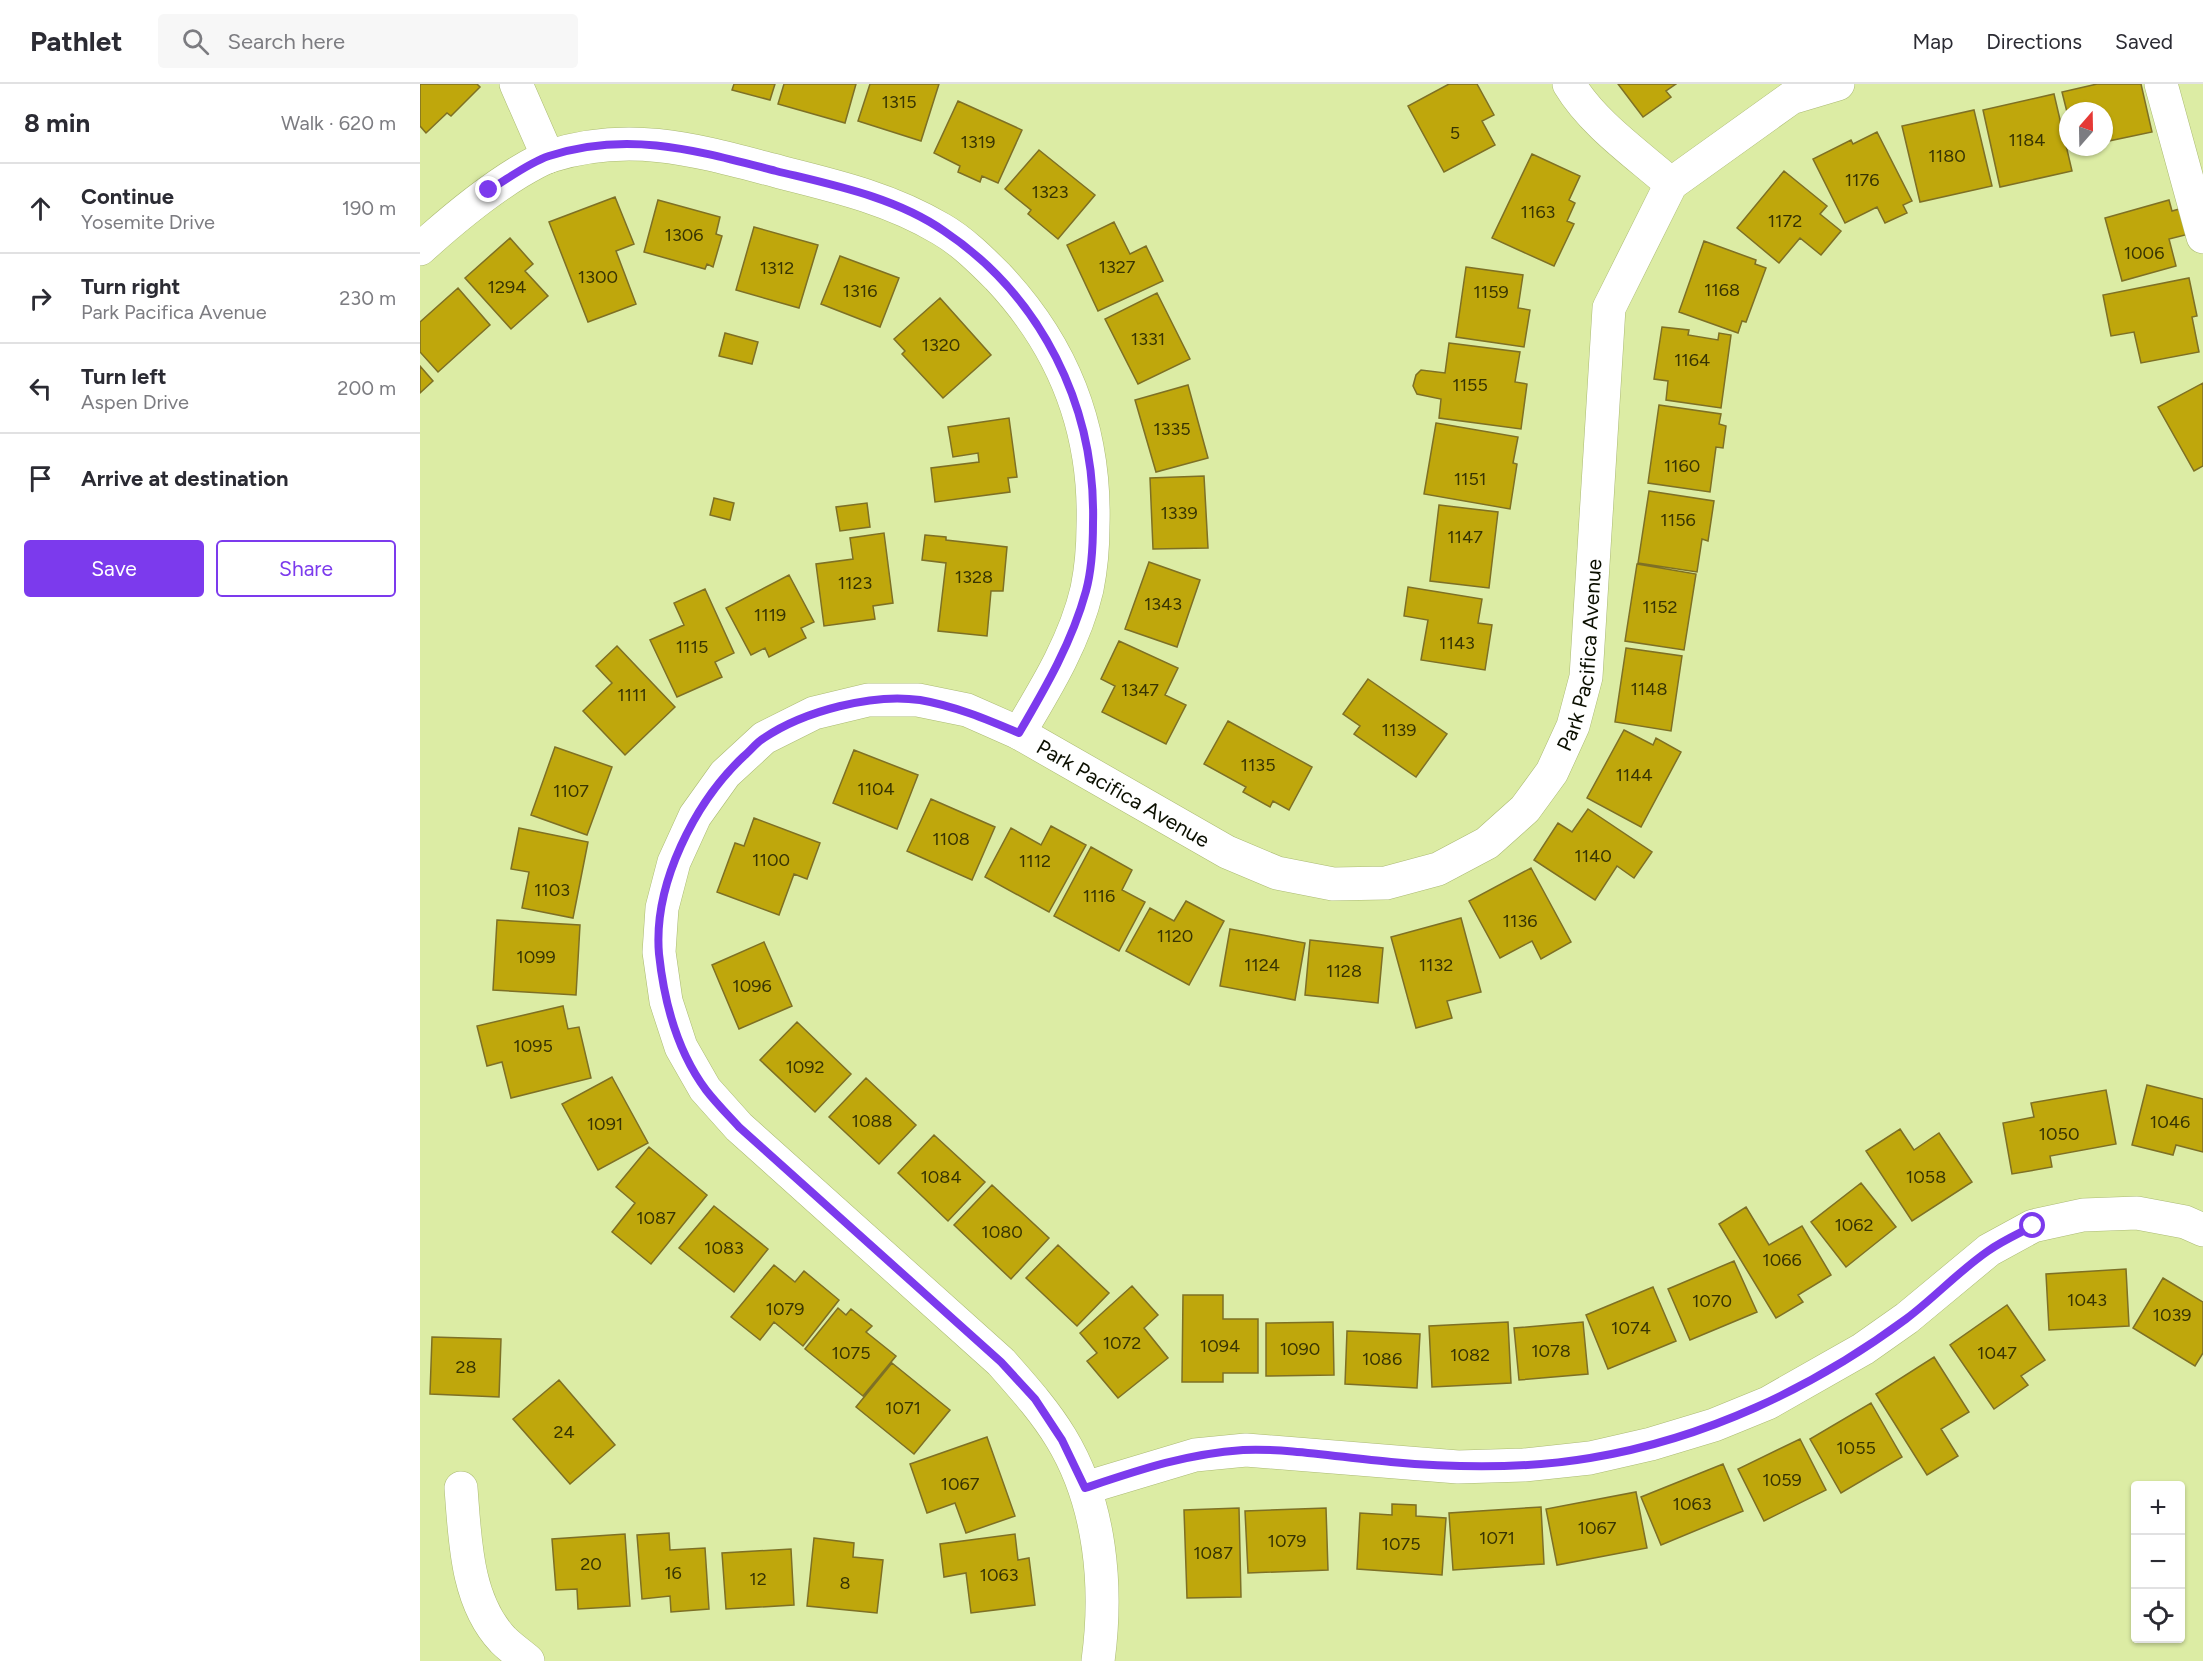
<!DOCTYPE html>
<html lang="en">
<head>
<meta charset="utf-8">
<style>
  body { margin:0; font-family:Figtree,sans-serif; background:#f7f7f7; color:#2b2b33 }
  .controls { position:absolute; right:18px; bottom:18px; display:grid; overflow:hidden; border-radius:6px; box-shadow:0 2px 4px #0004 }
  .controls button { width:54px; height:54px; display:grid; place-items:center; padding:0; border:0; border-bottom:2px solid #e1e1e2; background:#fff; color:#2b2b33; font:30px sans-serif }
  .compass { position:absolute; left:1639px; top:18px; width:54px; height:54px; border-radius:50%; background:#fff; box-shadow:0 2px 4px #0004; rotate:20deg }
  .stop { position:absolute; width:18px; height:18px; margin:-14px; border:4px solid #7c3aed; border-radius:50%; background:#fff }
  .stop.end { background:#7c3aed; border-color:#fff; box-shadow:0 2px 6px #0008 }
  .list { margin:0; padding:0; list-style:none }
  h2 { display:flex; justify-content:space-between; align-items:center; height:78px; margin:0; padding:0 24px; font-size:26px }
  h2 small { font-size:20px; font-weight:400; color:#7c7c81 }
  .list li { display:grid; grid-template-columns:39px 1fr auto; gap:18px; align-items:center; box-sizing:border-box; height:90px; padding:0 24px; border-top:2px solid #e1e1e2 }
  .list b { display:block; font-size:22px; white-space:nowrap }
  .list p { margin:0; font-size:20px; white-space:nowrap; color:#7c7c81 }
  .list em { font-size:20px; font-style:normal; color:#7c7c81 }
  .actions { display:flex; gap:12px; padding:18px 24px }
  .actions a { flex:1; padding:14px 0; border:2px solid #7c3aed; border-radius:6px; text-align:center; font-size:21px; color:#7c3aed }
  .actions .main { background:#7c3aed; color:#fff }
  .icon { flex:none; width:33px; height:33px; fill:none; stroke:currentColor; stroke-width:2; stroke-linecap:round; stroke-linejoin:round }
  .map { position:relative; flex:none; width:1783px; height:1577px; overflow:hidden }
  header { display:flex; align-items:center; gap:36px; box-sizing:border-box; height:84px; padding:0 30px; background:#fff; border-bottom:2px solid #e1e1e2 }
  header strong { font-size:28px }
  nav { display:flex; gap:33px; margin-inline-start:auto; font-size:21px }
  .search { width:420px; height:54px; background:#f7f7f7; display:flex; align-items:center; gap:15px; box-sizing:border-box; padding:0 21px; border-radius:6px; color:#7c7c81; font-size:22px }
  main { display:flex }
  aside { flex:1; background:#fff }
  .map>svg:first-child { display:block }
</style>
</head>
<body>
<header>
<strong>Pathlet</strong>
<div class="search"><svg class="icon" aria-label="search" viewBox="0 0 24 24"><circle cx="10" cy="10" r="6"/><path d="M15 15l6 6"/></svg>Search here</div>
<nav><a>Map</a><a>Directions</a><a>Saved</a></nav>
</header>
<main>
<aside>
<h2>8 min<small>Walk · 620 m</small></h2>
<ul class="list">
<li><svg class="icon" aria-label="ahead" viewBox="0 0 24 24"><path d="M12 20V5M6 11l6-6 6 6"/></svg><div><b>Continue</b><p>Yosemite Drive</p></div><em>190 m</em></li>
<li><svg class="icon" aria-label="right" viewBox="0 0 24 24"><path d="M7 20v-9h11M14 6l5 5-5 5"/></svg><div><b>Turn right</b><p>Park Pacifica Avenue</p></div><em>230 m</em></li>
<li><svg class="icon" aria-label="left" viewBox="0 0 24 24"><path d="M17 20v-9H6M10 6l-5 5 5 5"/></svg><div><b>Turn left</b><p>Aspen Drive</p></div><em>200 m</em></li>
<li><svg class="icon" aria-label="arrive" viewBox="0 0 24 24"><path d="M6 21V4h12l-3 4 3 4H6"/></svg><div><b>Arrive at destination</b></div></li>
</ul>
<div class="actions"><a class="main">Save</a><a>Share</a></div>
</aside>
<div class="map">
<svg width="1783" height="1577" viewBox="0 0 1783 1577">
  <rect width="100%" height="100%" fill="#dceca4"/>
  <path fill="#bfa70c" stroke="#7e7025" stroke-width="1.5" d="M 0,0 L 57,0 L 60,3 L 31,32 L 27,29 L 6,49 L 0,42 Z
    M 314,0 L 355,0 L 350,16 L 312,6 Z
    M 364,0 L 436,0 L 425,39 L 358,20 Z
    M 450,0 L 519,0 L 501,57 L 438,37 Z
    M 1029,0 L 1057,0 L 1074,31 L 1062,37 L 1075,61 L 1024,88 L 988,22 Z
    M 1198,0 L 1256,0 L 1246,7 L 1251,13 L 1223,33 Z
    M 1677,0 L 1721,0 L 1732,48 L 1684,58 L 1684,27 L 1648,27 L 1648,32 L 1642,8 Z
    M 1634,10 L 1652,87 L 1580,103 L 1563,26 Z
    M 538,17 L 602,46 L 578,99 L 562,92 L 560,98 L 538,88 L 540,82 L 514,69 Z
    M 1554,26 L 1572,102 L 1500,118 L 1482,42 Z
    M 1457,48 L 1492,117 L 1483,121 L 1487,129 L 1465,139 L 1457,123 L 1425,139 L 1393,75 L 1431,56 L 1433,60 Z
    M 619,66 L 675,111 L 638,155 L 608,130 L 611,126 L 585,105 Z
    M 1112,70 L 1160,92 L 1149,116 L 1155,119 L 1147,137 L 1154,140 L 1134,182 L 1072,154 Z
    M 1364,87 L 1407,122 L 1400,130 L 1421,147 L 1401,171 L 1380,154 L 1359,179 L 1317,144 Z
    M 195,113 L 214,160 L 196,167 L 216,220 L 168,238 L 129,138 Z
    M 238,116 L 300,133 L 296,150 L 302,152 L 293,183 L 287,180 L 285,185 L 224,168 Z
    M 1749,116 L 1752,127 L 1763,124 L 1769,150 L 1749,155 L 1756,182 L 1702,197 L 1685,134 Z
    M 694,138 L 710,170 L 726,162 L 743,197 L 678,227 L 647,161 Z
    M 334,143 L 398,161 L 379,224 L 316,206 Z
    M 90,154 L 113,180 L 105,187 L 128,212 L 91,245 L 45,194 Z
    M 1284,157 L 1336,176 L 1335,180 L 1346,184 L 1326,238 L 1322,237 L 1318,249 L 1259,228 Z
    M 420,172 L 479,194 L 460,243 L 401,220 Z
    M 1046,183 L 1103,191 L 1098,224 L 1110,226 L 1104,263 L 1036,253 Z
    M 1769,194 L 1777,232 L 1772,233 L 1779,268 L 1721,279 L 1714,248 L 1691,252 L 1683,211 Z
    M 38,204 L 70,241 L 18,288 L 0,268 L 0,238 Z
    M 737,209 L 770,275 L 718,300 L 685,235 Z
    M 520,214 L 571,271 L 523,314 L 482,270 L 485,267 L 474,255 Z
    M 1242,243 L 1269,246 L 1268,251 L 1298,256 L 1299,249 L 1311,251 L 1301,324 L 1246,316 L 1248,297 L 1234,295 Z
    M 305,249 L 338,258 L 332,280 L 299,272 Z
    M 1029,259 L 1100,268 L 1095,298 L 1107,300 L 1101,345 L 1019,334 L 1021,315 L 997,310 L 993,302 L 996,291 L 1001,286 L 1025,289 Z
    M 0,282 L 13,297 L 0,309 Z
    M 1783,299 L 1783,382 L 1774,387 L 1738,323 Z
    M 768,301 L 788,374 L 736,388 L 715,316 Z
    M 1239,321 L 1301,330 L 1299,340 L 1306,342 L 1303,364 L 1296,363 L 1290,408 L 1228,399 Z
    M 589,334 L 597,393 L 588,394 L 590,408 L 515,418 L 511,384 L 559,378 L 558,369 L 533,373 L 528,343 Z
    M 1016,339 L 1098,353 L 1093,379 L 1097,380 L 1090,425 L 1004,410 Z
    M 784,392 L 788,464 L 733,465 L 730,394 Z
    M 1229,407 L 1294,417 L 1288,457 L 1282,455 L 1277,488 L 1218,479 Z
    M 294,414 L 314,419 L 310,436 L 290,431 Z
    M 447,419 L 450,443 L 420,447 L 416,423 Z
    M 1019,421 L 1078,428 L 1069,504 L 1010,497 Z
    M 464,449 L 473,519 L 453,522 L 455,535 L 404,542 L 396,480 L 433,475 L 430,454 Z
    M 505,451 L 526,453 L 526,456 L 587,463 L 583,507 L 571,507 L 567,552 L 518,547 L 526,479 L 502,476 Z
    M 729,478 L 780,496 L 757,563 L 705,545 Z
    M 1217,480 L 1276,490 L 1264,566 L 1205,557 Z
    M 369,491 L 394,538 L 381,544 L 386,554 L 349,573 L 345,564 L 331,571 L 306,524 Z
    M 988,503 L 1062,515 L 1058,539 L 1072,541 L 1065,586 L 1001,576 L 1008,536 L 984,532 Z
    M 285,505 L 314,569 L 295,578 L 302,593 L 257,613 L 230,556 L 264,541 L 254,519 Z
    M 699,557 L 758,584 L 745,611 L 766,621 L 746,660 L 682,628 L 695,602 L 681,595 Z
    M 197,562 L 255,623 L 205,671 L 163,627 L 192,599 L 176,582 Z
    M 1206,564 L 1262,572 L 1251,647 L 1195,638 Z
    M 948,595 L 1027,650 L 996,693 L 934,650 L 940,642 L 923,630 Z
    M 808,637 L 892,683 L 869,726 L 853,717 L 850,723 L 823,708 L 826,703 L 784,680 Z
    M 1204,646 L 1233,661 L 1236,654 L 1261,668 L 1221,743 L 1167,714 Z
    M 135,663 L 192,683 L 167,751 L 111,731 Z
    M 434,666 L 498,691 L 477,745 L 413,719 Z
    M 511,715 L 575,743 L 552,796 L 487,767 Z
    M 1168,725 L 1232,768 L 1214,794 L 1197,782 L 1175,816 L 1114,776 L 1138,739 L 1152,748 Z
    M 334,734 L 400,759 L 387,795 L 374,790 L 359,831 L 297,808 L 315,759 L 324,762 Z
    M 631,742 L 666,761 L 629,828 L 565,793 L 591,744 L 621,761 Z
    M 99,744 L 168,758 L 153,834 L 102,824 L 109,788 L 91,785 Z
    M 671,763 L 712,786 L 702,806 L 725,818 L 699,867 L 634,832 Z
    M 1111,784 L 1151,858 L 1121,875 L 1112,857 L 1080,874 L 1049,817 Z
    M 766,817 L 804,837 L 769,901 L 706,867 L 730,824 L 754,837 Z
    M 1041,834 L 1061,908 L 1027,917 L 1032,934 L 996,944 L 971,853 Z
    M 77,836 L 160,841 L 156,911 L 73,906 Z
    M 810,845 L 885,859 L 875,916 L 800,902 Z
    M 890,856 L 963,864 L 958,919 L 885,911 Z
    M 344,858 L 372,922 L 319,945 L 292,881 Z
    M 143,922 L 148,945 L 159,943 L 171,994 L 91,1014 L 82,978 L 67,982 L 57,942 Z
    M 377,938 L 431,990 L 395,1028 L 340,976 Z
    M 192,993 L 228,1059 L 178,1086 L 142,1020 Z
    M 446,994 L 496,1041 L 459,1080 L 409,1033 Z
    M 1727,1001 L 1783,1015 L 1783,1068 L 1756,1061 L 1753,1071 L 1712,1061 Z
    M 1686,1006 L 1696,1060 L 1630,1072 L 1632,1083 L 1592,1090 L 1583,1039 L 1614,1033 L 1611,1019 Z
    M 1480,1045 L 1494,1066 L 1519,1049 L 1552,1098 L 1492,1137 L 1446,1067 Z
    M 514,1051 L 565,1098 L 528,1137 L 478,1089 Z
    M 229,1063 L 287,1111 L 231,1180 L 192,1148 L 215,1119 L 196,1103 Z
    M 1441,1099 L 1476,1143 L 1426,1183 L 1391,1138 Z
    M 572,1101 L 629,1154 L 591,1195 L 534,1141 Z
    M 294,1122 L 348,1165 L 314,1208 L 259,1164 Z
    M 1326,1123 L 1349,1161 L 1382,1142 L 1411,1191 L 1378,1211 L 1383,1218 L 1356,1234 L 1299,1140 Z
    M 638,1161 L 689,1209 L 657,1242 L 606,1194 Z
    M 1314,1177 L 1337,1228 L 1270,1256 L 1248,1205 Z
    M 354,1181 L 375,1198 L 384,1187 L 419,1216 L 383,1262 L 354,1238 L 340,1256 L 311,1233 Z
    M 1706,1185 L 1709,1242 L 1629,1246 L 1626,1190 Z
    M 1743,1194 L 1783,1218 L 1783,1269 L 1775,1282 L 1713,1244 Z
    M 712,1202 L 738,1231 L 724,1244 L 748,1274 L 698,1314 L 667,1277 L 677,1269 L 660,1249 Z
    M 1233,1203 L 1256,1257 L 1188,1285 L 1166,1231 Z
    M 763,1211 L 803,1211 L 803,1235 L 838,1235 L 838,1289 L 803,1289 L 803,1298 L 762,1298 Z
    M 1587,1221 L 1625,1276 L 1601,1292 L 1608,1301 L 1574,1325 L 1530,1261 Z
    M 418,1224 L 426,1231 L 431,1225 L 452,1242 L 446,1248 L 476,1272 L 443,1312 L 385,1265 Z
    M 913,1238 L 914,1291 L 846,1292 L 846,1239 Z
    M 1088,1238 L 1091,1299 L 1012,1303 L 1009,1242 Z
    M 1163,1238 L 1168,1290 L 1099,1296 L 1094,1244 Z
    M 927,1247 L 1000,1250 L 997,1304 L 925,1300 Z
    M 12,1253 L 81,1255 L 79,1313 L 10,1310 Z
    M 1514,1273 L 1549,1328 L 1521,1345 L 1538,1372 L 1507,1391 L 1456,1310 Z
    M 472,1279 L 530,1326 L 494,1370 L 436,1323 Z
    M 139,1296 L 195,1361 L 150,1400 L 93,1335 Z
    M 1451,1319 L 1482,1373 L 1421,1409 L 1390,1355 Z
    M 567,1353 L 595,1432 L 546,1449 L 535,1419 L 507,1429 L 490,1380 Z
    M 1380,1355 L 1406,1406 L 1344,1437 L 1318,1385 Z
    M 1303,1380 L 1323,1427 L 1241,1461 L 1221,1413 Z
    M 1216,1408 L 1227,1464 L 1137,1481 L 1126,1425 Z
    M 972,1420 L 996,1421 L 996,1432 L 1026,1434 L 1022,1491 L 937,1485 L 940,1429 L 972,1431 Z
    M 1121,1423 L 1124,1480 L 1033,1486 L 1029,1429 Z
    M 819,1424 L 821,1513 L 767,1514 L 764,1426 Z
    M 906,1424 L 908,1486 L 828,1489 L 825,1427 Z
    M 249,1449 L 250,1466 L 285,1464 L 289,1525 L 251,1528 L 250,1512 L 222,1515 L 217,1451 Z
    M 205,1450 L 210,1522 L 158,1525 L 157,1505 L 136,1506 L 132,1455 Z
    M 595,1450 L 598,1476 L 609,1474 L 615,1521 L 551,1529 L 546,1489 L 524,1493 L 520,1460 Z
    M 394,1454 L 434,1459 L 433,1473 L 463,1476 L 457,1529 L 387,1522 Z
    M 371,1465 L 374,1521 L 306,1525 L 302,1469 Z"/>
  <g fill="none" stroke-linecap="round" stroke-linejoin="round">
    <defs>
      <g id="minor">
        <path d="M 96,0 L 128,73"/>
        <path d="M 1149,0 C 1173,40 1217,70 1251,100"/>
        <path d="M 1741,0 L 1783,153"/>
        <path d="M 0,165 C 32,136 63,110 99,88 C 109,82 119,76 130,72 C 213,46 279,67 360,88 C 416,102 471,115 521,145 C 542,157 561,176 578,193 C 644,263 676,345 673,442 C 673,462 671,485 667,505 C 655,557 626,604 599,649"/>
        <path d="M 41,1404 C 45,1455 46,1517 83,1556 C 91,1564 100,1570 108,1577"/>
        <path d="M 665,1404 L 775,1371 L 826,1366 L 1038,1383 L 1104,1381 L 1170,1374 L 1231,1360 L 1294,1341 L 1348,1319 L 1443,1265 L 1487,1234 L 1569,1166 L 1613,1142 L 1663,1131 L 1717,1129 L 1765,1138 L 1783,1146"/>
        <path id="s1" d="M 678,1577 C 688,1503 681,1420 641,1354 C 624,1326 603,1303 581,1278 L 319,1043 L 285,1005 L 261,963 L 246,917 L 239,868 L 242,824 L 254,778 L 275,732 L 305,690 L 344,654 L 394,629 L 448,616 L 498,616 L 547,626 L 599,649 L 807,768 L 857,789 L 913,800 L 966,799 L 1018,785 L 1067,759 L 1105,725 L 1132,688 L 1153,642 L 1166,593 L 1189,224 L 1251,100 L 1371,14 L 1418,0"/>
      </g>
    </defs>
    <use href="#minor" stroke="#abba73" stroke-width="34"/>
    <use href="#minor" stroke="#fff" stroke-width="33"/>
  </g>
  <g fill="none" stroke-linecap="round" stroke-linejoin="round">
    <path stroke="#7c3aed" stroke-width="8" d="M 69,106 C 88,95 108,79 129,72 C 209,46 278,67 356,87 C 413,101 475,113 524,147 C 621,212 676,322 673,439 C 673,461 672,485 666,507 C 652,558 626,603 599,649 C 566,635 535,622 500,616 C 453,609 384,627 344,654 C 337,658 331,666 324,672 C 275,718 233,800 239,870 C 244,917 257,967 286,1006 C 296,1019 308,1031 319,1043 L 581,1278 L 615,1315 L 642,1356 L 665,1404 C 719,1386 765,1370 823,1366 C 871,1364 923,1374 971,1378 C 1037,1384 1105,1385 1170,1374 C 1285,1355 1393,1304 1486,1235 C 1514,1214 1539,1187 1568,1167 C 1582,1157 1598,1150 1613,1142"/>
  </g>
  <g text-anchor="middle" dominant-baseline="central" stroke-width="4.5" stroke-linejoin="round" paint-order="stroke">
    <g font-size="18" fill="#383503">
      <text x="479" y="18">1315</text>
      <text x="1035" y="49">5</text>
      <text x="1607" y="56">1184</text>
      <text x="558" y="58">1319</text>
      <text x="1527" y="72">1180</text>
      <text x="1442" y="96">1176</text>
      <text x="630" y="108">1323</text>
      <text x="1118" y="128">1163</text>
      <text x="1365" y="137">1172</text>
      <text x="264" y="151">1306</text>
      <text x="1724" y="169">1006</text>
      <text x="697" y="183">1327</text>
      <text x="357" y="184">1312</text>
      <text x="178" y="193">1300</text>
      <text x="87" y="203">1294</text>
      <text x="1302" y="206">1168</text>
      <text x="440" y="207">1316</text>
      <text x="1071" y="208">1159</text>
      <text x="728" y="255">1331</text>
      <text x="521" y="261">1320</text>
      <text x="1272" y="276">1164</text>
      <text x="1050" y="301">1155</text>
      <text x="752" y="345">1335</text>
      <text x="1262" y="382">1160</text>
      <text x="1050" y="395">1151</text>
      <text x="759" y="429">1339</text>
      <text x="1258" y="436">1156</text>
      <text x="1045" y="453">1147</text>
      <text x="554" y="493">1328</text>
      <text x="435" y="499">1123</text>
      <text x="743" y="520">1343</text>
      <text x="1240" y="523">1152</text>
      <text x="350" y="531">1119</text>
      <text x="1037" y="559">1143</text>
      <text x="272" y="563">1115</text>
      <text x="1229" y="605">1148</text>
      <text x="720" y="606">1347</text>
      <text x="212" y="611">1111</text>
      <text x="979" y="646">1139</text>
      <text x="838" y="681">1135</text>
      <text x="1214" y="691">1144</text>
      <text x="456" y="705">1104</text>
      <text x="151" y="707">1107</text>
      <text x="531" y="755">1108</text>
      <text x="1173" y="772">1140</text>
      <text x="351" y="776">1100</text>
      <text x="615" y="777">1112</text>
      <text x="132" y="806">1103</text>
      <text x="679" y="812">1116</text>
      <text x="1100" y="837">1136</text>
      <text x="755" y="852">1120</text>
      <text x="116" y="873">1099</text>
      <text x="842" y="881">1124</text>
      <text x="1016" y="881">1132</text>
      <text x="924" y="887">1128</text>
      <text x="332" y="902">1096</text>
      <text x="113" y="962">1095</text>
      <text x="385" y="983">1092</text>
      <text x="452" y="1037">1088</text>
      <text x="1750" y="1038">1046</text>
      <text x="185" y="1040">1091</text>
      <text x="1639" y="1050">1050</text>
      <text x="521" y="1093">1084</text>
      <text x="1506" y="1093">1058</text>
      <text x="236" y="1134">1087</text>
      <text x="1434" y="1141">1062</text>
      <text x="582" y="1148">1080</text>
      <text x="304" y="1164">1083</text>
      <text x="1362" y="1176">1066</text>
      <text x="1667" y="1216">1043</text>
      <text x="1292" y="1217">1070</text>
      <text x="365" y="1225">1079</text>
      <text x="1752" y="1231">1039</text>
      <text x="1211" y="1244">1074</text>
      <text x="702" y="1259">1072</text>
      <text x="800" y="1262">1094</text>
      <text x="880" y="1265">1090</text>
      <text x="1131" y="1267">1078</text>
      <text x="431" y="1269">1075</text>
      <text x="1577" y="1269">1047</text>
      <text x="1050" y="1271">1082</text>
      <text x="962" y="1275">1086</text>
      <text x="46" y="1283">28</text>
      <text x="483" y="1324">1071</text>
      <text x="144" y="1348">24</text>
      <text x="1436" y="1364">1055</text>
      <text x="1362" y="1396">1059</text>
      <text x="540" y="1400">1067</text>
      <text x="1272" y="1420">1063</text>
      <text x="1177" y="1444">1067</text>
      <text x="1077" y="1454">1071</text>
      <text x="867" y="1457">1079</text>
      <text x="981" y="1460">1075</text>
      <text x="793" y="1469">1087</text>
      <text x="171" y="1480">20</text>
      <text x="253" y="1489">16</text>
      <text x="579" y="1491">1063</text>
      <text x="338" y="1495">12</text>
      <text x="425" y="1499">8</text>
    </g>
    <g font-size="21" fill="#0b0f00" stroke="#dceca4">
      <text stroke="none"><textPath href="#s1" startOffset="2124">Park Pacifica Avenue</textPath></text>
      <text stroke="none"><textPath href="#s1" startOffset="1512">Park Pacifica Avenue</textPath></text>
    </g>
  </g>
</svg>
<div class="controls">
<button>+</button>
<button>−</button>
<button><svg class="icon" aria-label="locate" viewBox="0 0 24 24"><circle cx="12" cy="12" r="6"/><path d="M12 2v4M12 18v4M2 12h4M18 12h4"/></svg></button>
</div>
<svg class="compass" viewBox="-18 -18 36 36"><path d="M0-13l5 13h-10z" fill="#e53935"/><path d="M0 13l5-13h-10z" fill="#7c7c81"/></svg>
<div class="stop" style="left:1613px;top:1142px"></div>
<div class="stop end" style="left:69px;top:106px"></div>
</div>
</main>
</body>
</html>
